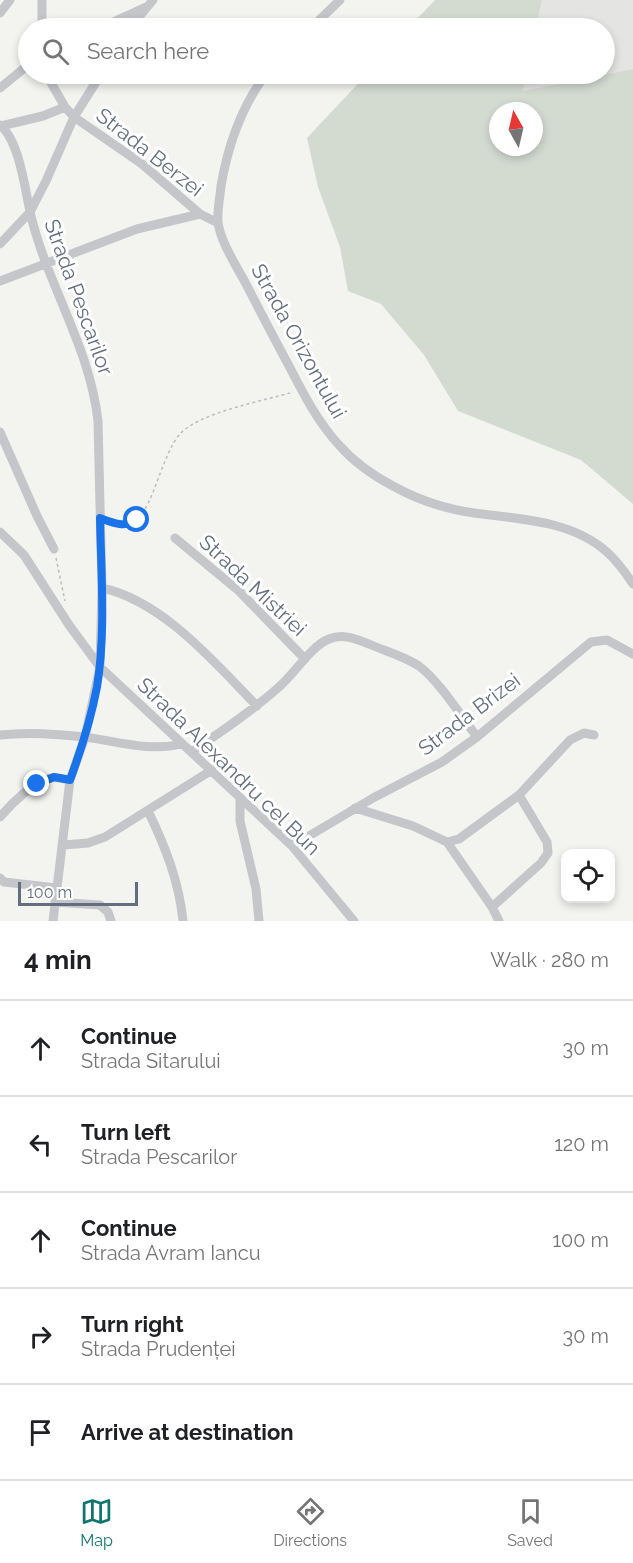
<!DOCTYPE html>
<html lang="en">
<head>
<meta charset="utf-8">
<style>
  body { margin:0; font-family:Raleway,sans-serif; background:#f6f6f6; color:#202124 }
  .controls { position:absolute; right:18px; bottom:18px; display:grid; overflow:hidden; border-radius:12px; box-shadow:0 3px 9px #0003 }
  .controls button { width:54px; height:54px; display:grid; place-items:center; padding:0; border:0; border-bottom:2px solid #e0e0e0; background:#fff; color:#202124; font:30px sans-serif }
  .compass { position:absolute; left:489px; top:102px; width:54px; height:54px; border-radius:50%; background:#fff; box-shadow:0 3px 9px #0003; rotate:352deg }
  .scale { position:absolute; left:18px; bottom:15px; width:120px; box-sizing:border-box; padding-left:6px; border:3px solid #646e80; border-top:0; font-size:16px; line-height:21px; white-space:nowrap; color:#646e80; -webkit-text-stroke:4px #fff; paint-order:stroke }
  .stop { position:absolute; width:18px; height:18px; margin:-14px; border:4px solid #1a73e8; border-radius:50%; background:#fff }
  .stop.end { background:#1a73e8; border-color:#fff; box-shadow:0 2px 6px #0008 }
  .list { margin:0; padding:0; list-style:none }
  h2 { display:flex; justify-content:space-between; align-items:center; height:78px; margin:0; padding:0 24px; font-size:26px }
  h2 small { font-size:20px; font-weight:400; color:#757577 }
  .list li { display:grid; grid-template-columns:39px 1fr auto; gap:18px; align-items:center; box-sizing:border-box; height:96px; padding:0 24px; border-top:2px solid #e0e0e0 }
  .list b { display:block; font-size:22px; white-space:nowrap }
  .list p { margin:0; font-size:20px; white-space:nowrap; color:#757577 }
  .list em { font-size:20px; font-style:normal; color:#757577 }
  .icon { flex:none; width:33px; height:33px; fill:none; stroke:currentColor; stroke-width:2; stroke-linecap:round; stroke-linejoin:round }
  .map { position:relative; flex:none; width:633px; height:921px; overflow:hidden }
  .search { position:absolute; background:#fff; box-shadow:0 3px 9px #0003; left:18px; right:18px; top:18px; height:66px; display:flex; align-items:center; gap:15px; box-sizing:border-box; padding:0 21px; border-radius:33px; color:#757577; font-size:22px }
  .sheet { height:558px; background:#fff }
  nav { display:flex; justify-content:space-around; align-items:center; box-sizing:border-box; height:84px; border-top:2px solid #e0e0e0; background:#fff; font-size:16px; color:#757577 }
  nav a { display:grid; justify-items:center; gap:3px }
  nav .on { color:#0f766e }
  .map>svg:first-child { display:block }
</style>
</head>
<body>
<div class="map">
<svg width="633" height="921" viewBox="0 0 633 921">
  <rect width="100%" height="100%" fill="#f3f4f0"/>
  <path fill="#e4e4e3" d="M 542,0 L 633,0 L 633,69 L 523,91 L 526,74 L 604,74 L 604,28 L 536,28 Z"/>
  <path fill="#d3dbd1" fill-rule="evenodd" d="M 435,0 L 542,0 L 536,28 L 408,28 Z
    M 633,69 L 633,504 L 581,460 L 458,411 L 424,355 L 381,304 L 348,291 L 340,247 L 318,187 L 307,138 L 367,74 L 526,74 L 523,91 ZM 498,111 L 534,111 L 534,147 L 498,147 Z"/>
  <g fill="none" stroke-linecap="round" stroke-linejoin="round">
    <path stroke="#bbbcbf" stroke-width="1.5" stroke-dasharray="3 3" stroke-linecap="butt" d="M 110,522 C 118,525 129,526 136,520 C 154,506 162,454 180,434 C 200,412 264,401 293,392
      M 56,558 L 65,601"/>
    <path stroke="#c4c6ca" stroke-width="9" d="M 42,0 L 42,28
      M 0,13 L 10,0
      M 100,28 L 146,7
      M 130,28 L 153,0
      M 311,28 L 340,0
      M 46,74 L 65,107 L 74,117 L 142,164 L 200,214 L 218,223
      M 266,74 C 241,107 228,145 221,186 C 220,197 217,211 218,222 C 220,241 237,267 246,284 C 260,311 274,338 288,364 C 303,393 317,421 339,445 C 353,461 374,476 393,486 C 418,500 446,509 474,513 C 519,519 571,520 607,552 C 617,561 625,572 633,584
      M 0,88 L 28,65
      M 0,125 C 20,141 25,191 31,216 C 48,286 90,348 98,421 L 102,588 L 100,667 L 85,737 L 70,780 L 53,921
      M 1,126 L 43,116 L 65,107
      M 0,244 L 30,212 L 46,181 L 74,117 L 101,74
      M 0,281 L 137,229 L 200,214
      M 0,432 L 37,516 L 54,549
      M 0,532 L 24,555 L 69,625 L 100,667 L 292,846 L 354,921
      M 175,538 L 239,591 L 305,659
      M 102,588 C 163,601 215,663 257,706
      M 0,735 C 25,732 59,734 84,737 C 117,741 149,752 181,744
      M 192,752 C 221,731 253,711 280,686 C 295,673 311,646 329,639 C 343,633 356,639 369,644 C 385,651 404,656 419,666 C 439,681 461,716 477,737
      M 240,798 L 240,821 L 256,889 L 259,921
      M 355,808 L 413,826 L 447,842 L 459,839 L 519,795 L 570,740 L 584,733 L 594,735
      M 148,811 C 165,846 179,881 183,921
      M 0,817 C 11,804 34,781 51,778 C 57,777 64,779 70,780
      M 447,842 L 492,907 L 499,921
      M 64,845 L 88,843 L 105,837 L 212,770
      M 292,846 L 373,798 L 442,762 L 477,737 L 591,642 L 607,640 L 633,654
      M 0,878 L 4,882 L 57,888
      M 55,902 L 100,905 L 108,912 L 111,921
      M 492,907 L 541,863 L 548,853 L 547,842 L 519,795"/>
  </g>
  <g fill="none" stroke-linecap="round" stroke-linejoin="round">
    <path stroke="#1a73e8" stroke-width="8" d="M 37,784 L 54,777 L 70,780 C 81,750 91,719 97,687 C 106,632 101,573 100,518 C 113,523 125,528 137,520"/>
  </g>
  <g text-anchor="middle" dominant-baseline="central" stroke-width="6" stroke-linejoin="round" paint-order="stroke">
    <g font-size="21" fill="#646e80" stroke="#fff">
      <text transform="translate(150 152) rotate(38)">Strada Berzei</text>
      <text transform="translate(79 297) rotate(70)">Strada Pescarilor</text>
      <text transform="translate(299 341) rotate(61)">Strada Orizontului</text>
      <text transform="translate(253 585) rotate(43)">Strada Mistriei</text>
      <text transform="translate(469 714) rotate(-37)">Strada Brizei</text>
      <text transform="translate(229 766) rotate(44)">Strada Alexandru cel Bun</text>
    </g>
  </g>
</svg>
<div class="controls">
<button><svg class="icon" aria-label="locate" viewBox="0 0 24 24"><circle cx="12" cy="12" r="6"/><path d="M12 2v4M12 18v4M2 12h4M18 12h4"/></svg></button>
</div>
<svg class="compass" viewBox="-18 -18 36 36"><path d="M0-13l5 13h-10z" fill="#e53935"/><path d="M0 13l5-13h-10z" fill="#757577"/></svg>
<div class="scale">100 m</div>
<div class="stop" style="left:137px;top:520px"></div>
<div class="stop end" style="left:37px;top:784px"></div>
<div class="search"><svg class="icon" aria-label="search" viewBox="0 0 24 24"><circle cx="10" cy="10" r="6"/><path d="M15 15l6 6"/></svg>Search here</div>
</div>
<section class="sheet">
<h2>4 min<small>Walk · 280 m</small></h2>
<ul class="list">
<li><svg class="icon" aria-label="ahead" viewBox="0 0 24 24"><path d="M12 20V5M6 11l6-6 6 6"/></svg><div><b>Continue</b><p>Strada Sitarului</p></div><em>30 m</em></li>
<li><svg class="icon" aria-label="left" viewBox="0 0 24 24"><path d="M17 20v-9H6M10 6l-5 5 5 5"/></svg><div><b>Turn left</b><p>Strada Pescarilor</p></div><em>120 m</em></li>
<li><svg class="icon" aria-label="ahead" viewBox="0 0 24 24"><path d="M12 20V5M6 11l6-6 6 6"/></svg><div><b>Continue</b><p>Strada Avram Iancu</p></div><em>100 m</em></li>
<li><svg class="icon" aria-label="right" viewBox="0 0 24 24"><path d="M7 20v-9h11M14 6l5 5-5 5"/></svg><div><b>Turn right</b><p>Strada Prudenței</p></div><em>30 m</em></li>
<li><svg class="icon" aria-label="arrive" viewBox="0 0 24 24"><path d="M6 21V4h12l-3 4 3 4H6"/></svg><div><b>Arrive at destination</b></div></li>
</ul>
</section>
<nav>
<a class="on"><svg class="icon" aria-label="map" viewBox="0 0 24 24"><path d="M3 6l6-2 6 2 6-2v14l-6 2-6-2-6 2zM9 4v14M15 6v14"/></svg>Map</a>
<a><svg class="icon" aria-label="directions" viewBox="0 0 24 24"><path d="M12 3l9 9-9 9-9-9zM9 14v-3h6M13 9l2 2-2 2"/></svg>Directions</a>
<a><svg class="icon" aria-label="saved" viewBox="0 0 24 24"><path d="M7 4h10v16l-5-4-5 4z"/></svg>Saved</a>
</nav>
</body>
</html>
